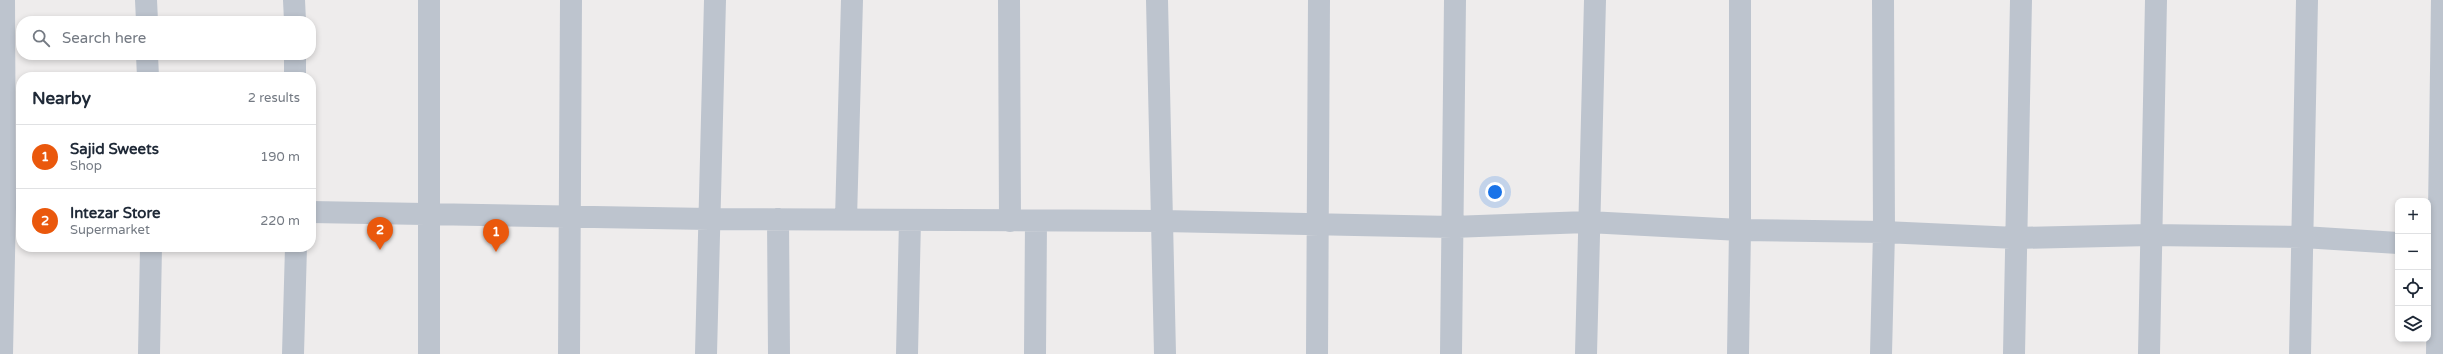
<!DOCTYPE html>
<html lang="en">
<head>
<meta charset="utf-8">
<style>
  body { margin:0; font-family:"Varela Round",sans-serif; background:#f2f2f3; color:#1f2937 }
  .controls { position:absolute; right:12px; bottom:12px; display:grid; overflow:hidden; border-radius:8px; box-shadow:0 2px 6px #0003 }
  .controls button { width:36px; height:36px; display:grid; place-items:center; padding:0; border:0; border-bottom:1px solid #e0e1e3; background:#fff; color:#1f2937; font:20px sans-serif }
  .you { position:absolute; left:1495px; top:192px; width:14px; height:14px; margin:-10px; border:3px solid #fff; border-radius:50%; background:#1a73e8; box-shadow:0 0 0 6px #1a73e833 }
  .badge { display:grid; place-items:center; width:26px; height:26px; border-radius:50%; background:#ea580c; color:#fff; font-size:13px; font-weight:700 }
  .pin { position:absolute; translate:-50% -33px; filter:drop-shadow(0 1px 2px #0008) }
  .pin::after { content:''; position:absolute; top:21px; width:14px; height:12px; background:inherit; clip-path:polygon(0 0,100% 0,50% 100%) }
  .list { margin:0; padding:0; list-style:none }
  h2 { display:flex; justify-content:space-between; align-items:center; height:52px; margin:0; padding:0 16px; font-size:17px }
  h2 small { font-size:13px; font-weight:400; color:#747a83 }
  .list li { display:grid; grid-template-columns:26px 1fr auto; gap:12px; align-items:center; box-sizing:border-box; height:64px; padding:0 16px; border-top:1px solid #e0e1e3 }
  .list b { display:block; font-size:15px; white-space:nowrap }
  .list p { margin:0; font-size:13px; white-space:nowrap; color:#747a83 }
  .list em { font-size:13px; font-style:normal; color:#747a83 }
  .icon { flex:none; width:22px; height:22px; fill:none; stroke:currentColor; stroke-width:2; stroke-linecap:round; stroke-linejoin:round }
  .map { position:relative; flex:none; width:2443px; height:354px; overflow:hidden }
  .search { position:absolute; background:#fff; box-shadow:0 2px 6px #0003; left:16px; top:16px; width:300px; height:44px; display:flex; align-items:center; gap:10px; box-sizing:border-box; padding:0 14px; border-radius:16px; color:#747a83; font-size:15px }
  .panel { position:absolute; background:#fff; box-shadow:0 2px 6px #0003; left:16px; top:72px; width:300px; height:180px; border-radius:16px }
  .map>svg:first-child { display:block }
</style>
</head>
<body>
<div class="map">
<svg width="2443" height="354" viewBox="0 0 2443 354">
  <rect width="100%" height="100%" fill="#eeecec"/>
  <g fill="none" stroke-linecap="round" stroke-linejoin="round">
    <path stroke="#bdc4ce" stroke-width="22" d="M 146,0 L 147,21
      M 294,0 L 295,21
      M 1009,0 L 1010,221
      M 1157,0 L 1165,354
      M 147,55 L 148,77
      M 295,55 L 295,77
      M 311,212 L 709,219 L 1163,221 L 1452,227 L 1588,222 L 1740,230 L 1884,232 L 2016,238 L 2150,235 L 2303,237 L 2398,243
      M 778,219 L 779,354
      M 846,219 L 852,0
      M 2,354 L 5,207 L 4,0
      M 149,354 L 151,247
      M 293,354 L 296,247
      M 429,354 L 429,0
      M 569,354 L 571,0
      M 706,354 L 715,0
      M 907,354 L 910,220
      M 1035,354 L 1036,222
      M 1317,354 L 1319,0
      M 1451,354 L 1455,0
      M 1586,354 L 1595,0
      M 1738,354 L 1740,230 L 1740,0
      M 1881,354 L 1884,232 L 1883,0
      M 2014,354 L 2021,0
      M 2149,354 L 2156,0
      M 2300,354 L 2307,0
      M 2437,354 L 2442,0"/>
  </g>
</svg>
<div class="controls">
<button>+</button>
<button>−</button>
<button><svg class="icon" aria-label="locate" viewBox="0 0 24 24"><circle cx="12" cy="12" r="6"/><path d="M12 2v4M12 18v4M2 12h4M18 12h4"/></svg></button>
<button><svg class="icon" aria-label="layers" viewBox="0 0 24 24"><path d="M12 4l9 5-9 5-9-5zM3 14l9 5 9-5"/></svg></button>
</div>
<div class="you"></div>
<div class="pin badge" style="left:496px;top:252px">1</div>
<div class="pin badge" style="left:380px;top:250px">2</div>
<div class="search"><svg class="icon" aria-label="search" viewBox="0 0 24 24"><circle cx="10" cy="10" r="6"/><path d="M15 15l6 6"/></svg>Search here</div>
<section class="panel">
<h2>Nearby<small>2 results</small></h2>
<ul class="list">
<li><span class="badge">1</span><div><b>Sajid Sweets</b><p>Shop</p></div><em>190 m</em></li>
<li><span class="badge">2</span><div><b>Intezar Store</b><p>Supermarket</p></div><em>220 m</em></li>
</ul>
</section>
</div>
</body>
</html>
